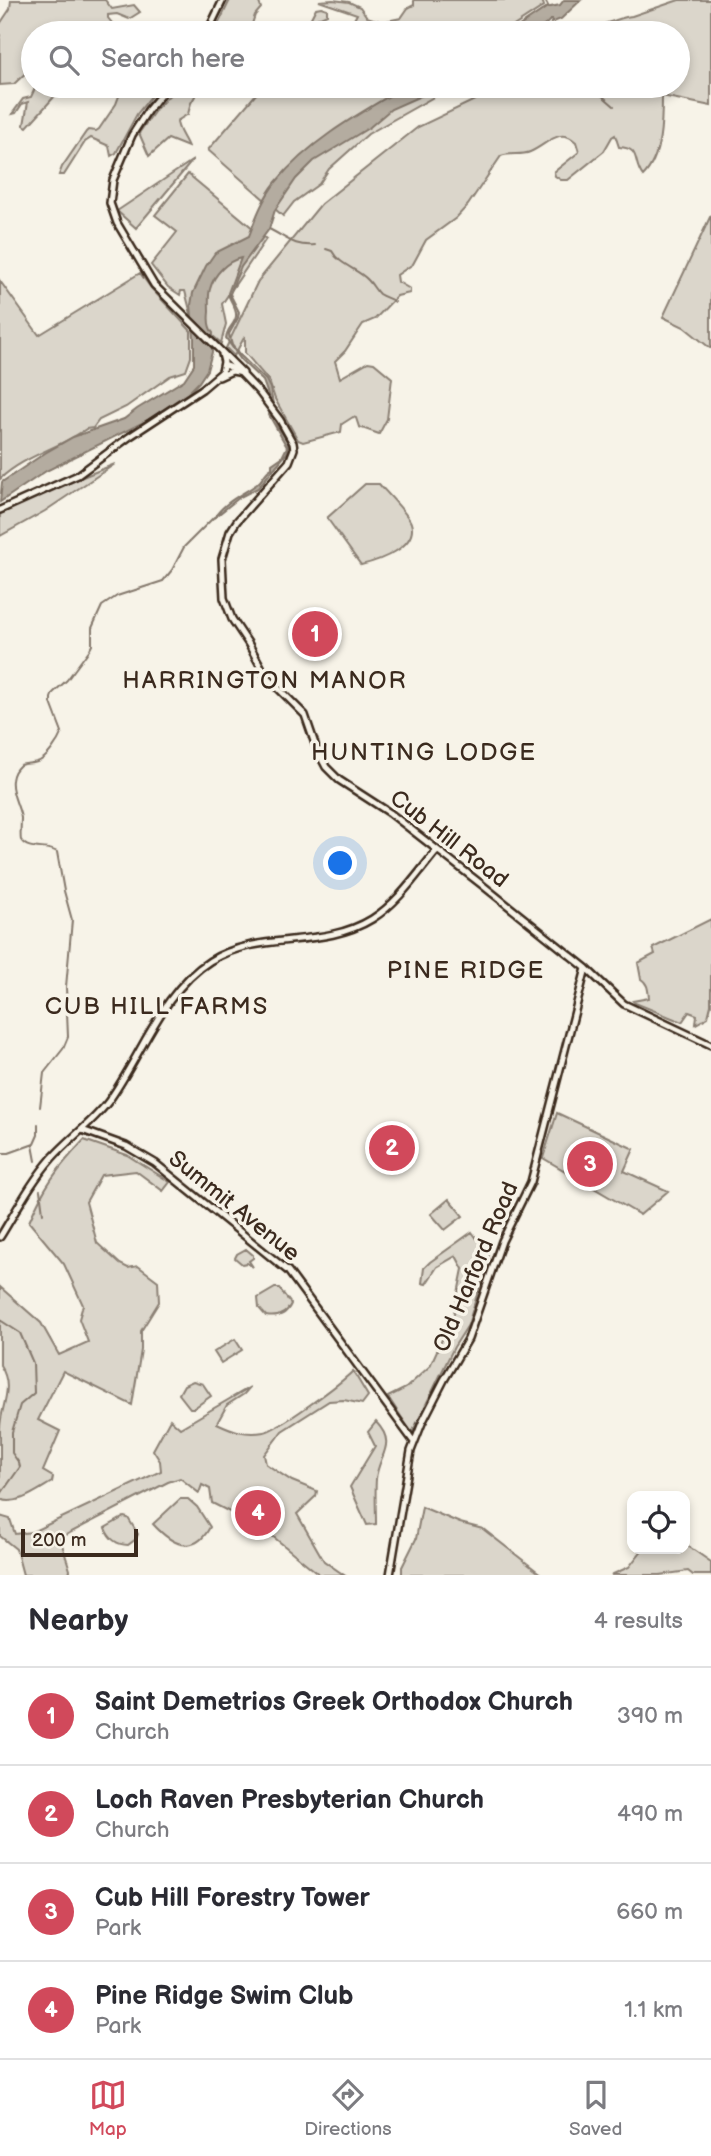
<!DOCTYPE html>
<html lang="en">
<head>
<meta charset="utf-8">
<style>
  body { margin:0; font-family:"Balsamiq Sans",sans-serif; background:#f7f7f7; color:#2b2b33 }
  .controls { position:absolute; right:21px; bottom:21px; display:grid; overflow:hidden; border-radius:14px; box-shadow:0 4px 10px #0003 }
  .controls button { width:63px; height:63px; display:grid; place-items:center; padding:0; border:0; border-bottom:2px solid #e1e1e2; background:#fff; color:#2b2b33; font:35px sans-serif }
  .scale { position:absolute; left:21px; bottom:18px; width:117px; box-sizing:border-box; padding-left:7px; border:4px solid #3b2a1e; border-top:0; font-size:19px; line-height:24px; white-space:nowrap; color:#3b2a1e; -webkit-text-stroke:5px #f7f3e8; paint-order:stroke }
  .you { position:absolute; left:341px; top:864px; width:24px; height:24px; margin:-18px; border:5px solid #fff; border-radius:50%; background:#1a73e8; box-shadow:0 0 0 10px #1a73e833 }
  .badge { display:grid; place-items:center; width:46px; height:46px; border-radius:50%; background:#d1495b; color:#fff; font-size:23px; font-weight:700 }
  .pin { position:absolute; translate:-50% -50%; border:4px solid #fff; box-shadow:0 2px 7px #0006 }
  .list { margin:0; padding:0; list-style:none }
  h2 { display:flex; justify-content:space-between; align-items:center; height:91px; margin:0; padding:0 28px; font-size:30px }
  h2 small { font-size:23px; font-weight:400; color:#7c7c81 }
  .list li { display:grid; grid-template-columns:46px 1fr auto; gap:21px; align-items:center; box-sizing:border-box; height:98px; padding:0 28px; border-top:2px solid #e1e1e2 }
  .list b { display:block; font-size:26px; white-space:nowrap }
  .list p { margin:0; font-size:23px; white-space:nowrap; color:#7c7c81 }
  .list em { font-size:23px; font-style:normal; color:#7c7c81 }
  .icon { flex:none; width:38px; height:38px; fill:none; stroke:currentColor; stroke-width:2; stroke-linecap:round; stroke-linejoin:round }
  .map { position:relative; flex:none; width:711px; height:1575px; overflow:hidden }
  .search { position:absolute; background:#fff; box-shadow:0 4px 10px #0003; left:21px; right:21px; top:21px; height:77px; display:flex; align-items:center; gap:18px; box-sizing:border-box; padding:0 24px; border-radius:38px; color:#7c7c81; font-size:26px }
  .sheet { height:483px; background:#fff }
  nav { display:flex; justify-content:space-around; align-items:center; box-sizing:border-box; height:98px; border-top:2px solid #e1e1e2; background:#fff; font-size:19px; color:#7c7c81 }
  nav a { display:grid; justify-items:center; gap:4px }
  nav .on { color:#d1495b }
  .map>svg:first-child { display:block }
</style>
</head>
<body>
<div class="map">
<svg width="711" height="1575" viewBox="0 0 711 1575">
  <rect width="100%" height="100%" fill="#f7f3e8"/>
  <filter id="ink" filterUnits="userSpaceOnUse"><feTurbulence type="fractalNoise" baseFrequency=".0143" numOctaves="2"/><feDisplacementMap in="SourceGraphic" scale="14" xChannelSelector="R" yChannelSelector="G"/><feConvolveMatrix kernelMatrix="1 2 1 2 8 2 1 2 1" color-interpolation-filters="sRGB"/></filter>
  <g filter="url(#ink)">
    <path fill="#dbd6cb" stroke="#8b8074" stroke-width="2" d="M 11,0 L 105,0 L 112,9 L 134,5 L 140,12 L 129,19 L 117,14 L 108,15 L 108,18 L 120,33 L 33,33 L 33,66 L 14,84 L 0,85 L 0,24 L 10,9 Z
      M 230,0 L 258,0 L 261,8 L 255,15 L 249,33 L 214,33 Z
      M 333,0 L 349,2 L 360,7 L 367,17 L 382,22 L 401,18 L 408,8 L 414,5 L 414,0 L 542,0 L 544,6 L 503,33 L 329,33 L 343,26 L 351,25 L 357,14 L 319,1 Z
      M 679,0 L 711,0 L 711,106 L 662,96 C 662,121 662,157 643,176 C 632,163 642,148 619,147 L 615,135 L 612,137 L 604,151 L 568,180 L 561,180 L 555,176 L 554,172 L 579,152 L 576,142 C 559,126 547,145 530,152 C 521,156 510,152 501,156 L 468,205 L 456,218 L 426,240 L 413,264 L 397,275 L 398,282 L 410,289 L 410,293 L 397,296 L 375,319 L 363,324 L 345,351 L 335,361 L 340,378 L 368,362 L 374,363 L 392,378 L 387,419 L 379,434 L 359,427 L 356,418 L 353,417 L 342,424 L 341,432 L 303,442 L 298,440 L 275,399 L 269,381 L 245,353 L 245,336 L 234,356 L 226,348 L 258,281 L 321,204 L 418,127 L 504,86 L 678,86 L 678,33 L 584,33 C 589,29 625,16 632,16 Z
      M 321,7 L 327,9 L 327,14 L 318,18 L 308,33 L 303,33 L 316,8 Z
      M 62,86 L 54,97 L 27,127 L 24,125 L 28,102 L 22,104 L 16,113 L 12,114 L 23,99 L 31,97 L 35,88 L 43,91 L 49,87 Z
      M 114,86 L 159,86 L 137,114 L 116,153 L 111,156 L 109,146 L 91,138 L 85,142 L 64,175 L 59,175 L 62,167 L 86,132 L 88,130 L 96,131 L 99,129 L 116,104 L 119,96 Z
      M 178,86 L 201,86 L 191,103 L 188,114 L 177,121 C 177,130 185,138 188,147 L 168,139 L 149,156 L 139,133 L 157,108 Z
      M 263,86 L 453,86 L 368,134 L 329,169 L 319,184 L 294,202 L 283,216 L 208,150 Z
      M 193,160 L 136,228 L 117,211 Z
      M 188,174 L 266,239 L 222,304 L 226,324 L 221,343 L 192,318 L 185,291 L 181,291 L 180,295 L 168,287 L 151,265 L 177,232 L 155,215 Z
      M 711,215 L 711,348 L 710,348 L 684,327 L 663,317 Z
      M 140,273 L 151,288 L 191,331 L 191,357 L 186,371 L 170,376 L 126,407 L 99,420 L 93,428 L 86,429 C 59,448 24,456 0,479 L 0,281 L 39,335 Z
      M 115,464 L 45,511 L 0,536 L 0,514 L 33,497 Z
      M 365,484 L 379,484 C 386,492 408,514 411,523 C 419,547 378,561 361,565 L 327,518 Z
      M 711,919 L 711,1005 L 708,1017 L 696,1024 L 697,1015 L 689,1012 L 682,1022 L 635,1003 L 633,1001 L 649,998 C 648,990 648,983 641,979 L 638,963 L 655,954 L 653,948 Z
      M 557,1113 L 634,1149 L 624,1171 L 668,1191 L 640,1215 L 543,1158 Z
      M 84,1140 L 127,1155 L 170,1182 L 163,1191 L 136,1171 L 101,1175 L 86,1202 L 97,1243 L 120,1264 L 128,1268 L 138,1266 L 158,1281 L 159,1302 L 141,1331 L 141,1350 L 132,1405 L 63,1371 L 38,1420 L 60,1431 L 43,1471 L 53,1477 L 52,1482 C 38,1490 16,1507 0,1499 C 0,1476 0,1452 0,1428 C 1,1404 15,1388 0,1365 L 0,1287 L 41,1323 L 59,1355 L 88,1342 L 79,1319 L 83,1305 L 64,1264 L 29,1222 C 44,1186 57,1169 84,1140 Z
      M 449,1199 L 463,1216 L 445,1230 L 431,1214 Z
      M 472,1232 L 489,1255 L 468,1325 L 454,1347 L 412,1433 L 388,1397 L 406,1388 L 430,1366 L 454,1313 L 463,1269 L 456,1256 L 437,1267 L 426,1284 L 422,1283 L 424,1268 L 430,1262 Z
      M 246,1249 L 253,1255 L 253,1258 L 249,1261 L 253,1267 L 247,1263 L 242,1264 L 235,1258 L 237,1254 Z
      M 275,1288 L 279,1288 L 291,1304 C 286,1315 277,1318 266,1316 L 259,1308 L 258,1298 Z
      M 235,1339 L 242,1350 L 221,1363 L 214,1352 Z
      M 353,1371 L 368,1396 L 362,1404 L 344,1400 L 329,1401 L 282,1431 L 264,1455 L 266,1464 L 292,1481 L 317,1491 L 316,1496 L 297,1514 L 324,1561 L 344,1575 L 320,1575 L 265,1530 L 212,1503 L 210,1489 L 202,1485 L 199,1493 L 180,1478 L 168,1482 L 60,1538 L 70,1570 L 69,1575 L 23,1575 L 16,1549 L 0,1536 L 0,1516 L 10,1519 L 15,1534 L 32,1532 L 161,1471 L 160,1461 L 153,1450 L 170,1419 L 180,1428 L 250,1387 L 244,1394 L 227,1405 L 217,1423 C 234,1431 245,1435 264,1432 C 278,1430 341,1383 353,1371 Z
      M 193,1381 L 203,1384 L 211,1396 L 194,1408 L 190,1408 L 179,1394 L 184,1385 Z
      M 376,1422 C 398,1445 378,1455 376,1479 C 375,1494 376,1509 376,1524 L 367,1525 L 350,1487 L 375,1446 L 368,1432 Z
      M 180,1499 L 188,1499 L 197,1507 L 210,1527 C 194,1557 171,1544 153,1524 Z
      M 422,1507 L 460,1523 L 483,1529 L 542,1575 L 402,1575 L 402,1567 L 416,1539 Z
      M 124,1517 L 128,1518 L 138,1534 L 136,1539 L 128,1545 C 116,1545 109,1538 105,1528 Z
      M 685,1544 L 711,1562 L 711,1575 L 693,1575 L 688,1571 L 660,1575 L 611,1575 L 629,1567 L 643,1549 L 685,1549 Z"/>
    <path fill="#b4aca0" stroke="#84786c" stroke-width="2" d="M 564,0 L 581,0 L 561,19 L 551,23 L 552,20 L 550,20 C 540,33 525,33 509,33 L 546,8 L 560,5 Z
      M 406,86 L 443,86 L 391,109 L 370,127 L 314,161 L 296,179 L 275,210 L 269,229 L 241,267 L 236,278 L 230,294 L 239,312 L 238,318 L 229,334 L 232,345 L 240,355 L 266,380 L 270,388 L 273,404 L 271,411 C 274,417 275,422 278,427 C 284,437 291,442 287,453 L 258,488 L 240,497 L 214,518 C 225,501 242,495 257,484 C 264,479 264,472 272,468 L 272,464 L 282,457 L 287,447 L 269,415 L 271,403 L 263,381 L 241,360 L 226,338 C 227,327 235,325 236,316 C 237,308 229,300 228,293 L 241,258 C 227,261 214,274 210,289 C 208,295 209,305 209,312 C 208,320 208,327 213,333 L 212,352 L 207,370 L 199,382 L 188,393 L 148,420 L 46,471 L 0,502 L 2,482 L 45,453 L 73,437 L 124,419 L 137,409 L 184,380 L 194,365 L 194,338 L 191,305 L 193,293 L 206,266 L 215,253 L 249,236 C 256,217 263,198 276,182 C 310,140 360,113 406,86 Z"/>
    <g fill="none" stroke-linecap="round" stroke-linejoin="round">
      <path stroke="#84786c" stroke-width="2" d="M 545,0 L 549,8
        M 591,86 L 614,106
        M 269,229 C 287,238 294,247 315,245
        M 326,249 L 332,251 C 339,265 358,269 368,280 C 372,284 375,290 379,294 C 385,298 390,298 395,302
        M 40,1107 L 44,1073 L 63,1049 L 68,1037 L 66,987 L 72,920 L 64,891 L 57,852 C 48,845 28,852 21,840 C 20,838 21,823 21,818 C 19,806 10,792 12,780 C 13,773 15,770 20,765 C 26,763 31,764 37,762 C 47,759 58,742 62,732 L 51,703 L 51,698 L 53,693 L 67,680 L 90,649 L 92,645 L 92,628 L 102,606 L 117,596 L 163,581 L 172,570 L 184,547 L 214,517
        M 33,1145 L 36,1161
        M 0,1153 L 9,1153 L 34,1144 L 38,1135 L 38,1124
        M 40,1190 L 43,1213
        M 0,1320 L 20,1333 L 33,1363 L 34,1393 L 20,1405 L 12,1432 L 12,1453 L 19,1463 L 20,1467 L 1,1494"/>
      <defs>
        <path id="tertiary" d="M 224,365 L 238,370 L 259,392 L 280,420 L 293,443 L 294,449 L 289,462 L 237,521 L 230,532 L 222,559 L 224,598 L 232,619 L 248,643 L 266,676 L 305,715 L 317,750 L 326,767 L 339,780 L 390,813 L 481,884 L 586,968 L 624,1004 L 711,1045
          M 82,1130 L 126,1146 L 155,1163 L 288,1271 L 414,1442
          M 0,1237 C 16,1211 31,1182 52,1158 C 70,1138 92,1123 108,1102 C 141,1057 162,991 210,961 C 260,930 322,950 372,919 C 399,902 417,874 437,850
          M 390,1575 L 411,1451 L 422,1423 L 444,1380 L 468,1339 L 502,1241 L 531,1182 L 586,968"/>
        <path id="secondary" d="M 207,33 L 223,0
          M 168,86 L 148,110 L 132,135 L 113,180 L 110,203 L 117,223 L 154,285 L 243,373
          M 219,377 L 232,371 L 243,373
          M 0,510 L 78,475 L 129,437 L 202,389 L 222,372 L 224,362 L 222,354"/>
      </defs>
      <use href="#tertiary" stroke="#3b2a1e" stroke-width="10"/>
      <use href="#secondary" stroke="#3b2a1e" stroke-width="10"/>
      <use href="#tertiary" stroke="#f7f3e8" stroke-width="5"/>
      <use href="#secondary" stroke="#f7f3e8" stroke-width="5"/>
    </g>
  </g>
  <g text-anchor="middle" dominant-baseline="central" stroke-width="7" stroke-linejoin="round" paint-order="stroke">
    <g font-size="23" fill="#3b2a1e" stroke="#f7f3e8">
      <text transform="translate(449 839) rotate(38)">Cub Hill Road</text>
      <text transform="translate(234 1206) rotate(39)">Summit Avenue</text>
      <text transform="translate(476 1267) rotate(-67)">Old Harford Road</text>
    </g>
    <g font-size="24" letter-spacing="2" fill="#3b2a1e" stroke="#f7f3e8">
      <text x="265" y="680">HARRINGTON MANOR</text>
      <text x="424" y="752">HUNTING LODGE</text>
      <text x="466" y="970">PINE RIDGE</text>
      <text x="157" y="1006">CUB HILL FARMS</text>
    </g>
  </g>
</svg>
<div class="controls">
<button><svg class="icon" aria-label="locate" viewBox="0 0 24 24"><circle cx="12" cy="12" r="6"/><path d="M12 2v4M12 18v4M2 12h4M18 12h4"/></svg></button>
</div>
<div class="scale">200 m</div>
<div class="you"></div>
<div class="pin badge" style="left:315px;top:634px">1</div>
<div class="pin badge" style="left:392px;top:1148px">2</div>
<div class="pin badge" style="left:590px;top:1164px">3</div>
<div class="pin badge" style="left:258px;top:1513px">4</div>
<div class="search"><svg class="icon" aria-label="search" viewBox="0 0 24 24"><circle cx="10" cy="10" r="6"/><path d="M15 15l6 6"/></svg>Search here</div>
</div>
<section class="sheet">
<h2>Nearby<small>4 results</small></h2>
<ul class="list">
<li><span class="badge">1</span><div><b>Saint Demetrios Greek Orthodox Church</b><p>Church</p></div><em>390 m</em></li>
<li><span class="badge">2</span><div><b>Loch Raven Presbyterian Church</b><p>Church</p></div><em>490 m</em></li>
<li><span class="badge">3</span><div><b>Cub Hill Forestry Tower</b><p>Park</p></div><em>660 m</em></li>
<li><span class="badge">4</span><div><b>Pine Ridge Swim Club</b><p>Park</p></div><em>1.1 km</em></li>
</ul>
</section>
<nav>
<a class="on"><svg class="icon" aria-label="map" viewBox="0 0 24 24"><path d="M3 6l6-2 6 2 6-2v14l-6 2-6-2-6 2zM9 4v14M15 6v14"/></svg>Map</a>
<a><svg class="icon" aria-label="directions" viewBox="0 0 24 24"><path d="M12 3l9 9-9 9-9-9zM9 14v-3h6M13 9l2 2-2 2"/></svg>Directions</a>
<a><svg class="icon" aria-label="saved" viewBox="0 0 24 24"><path d="M7 4h10v16l-5-4-5 4z"/></svg>Saved</a>
</nav>
</body>
</html>
